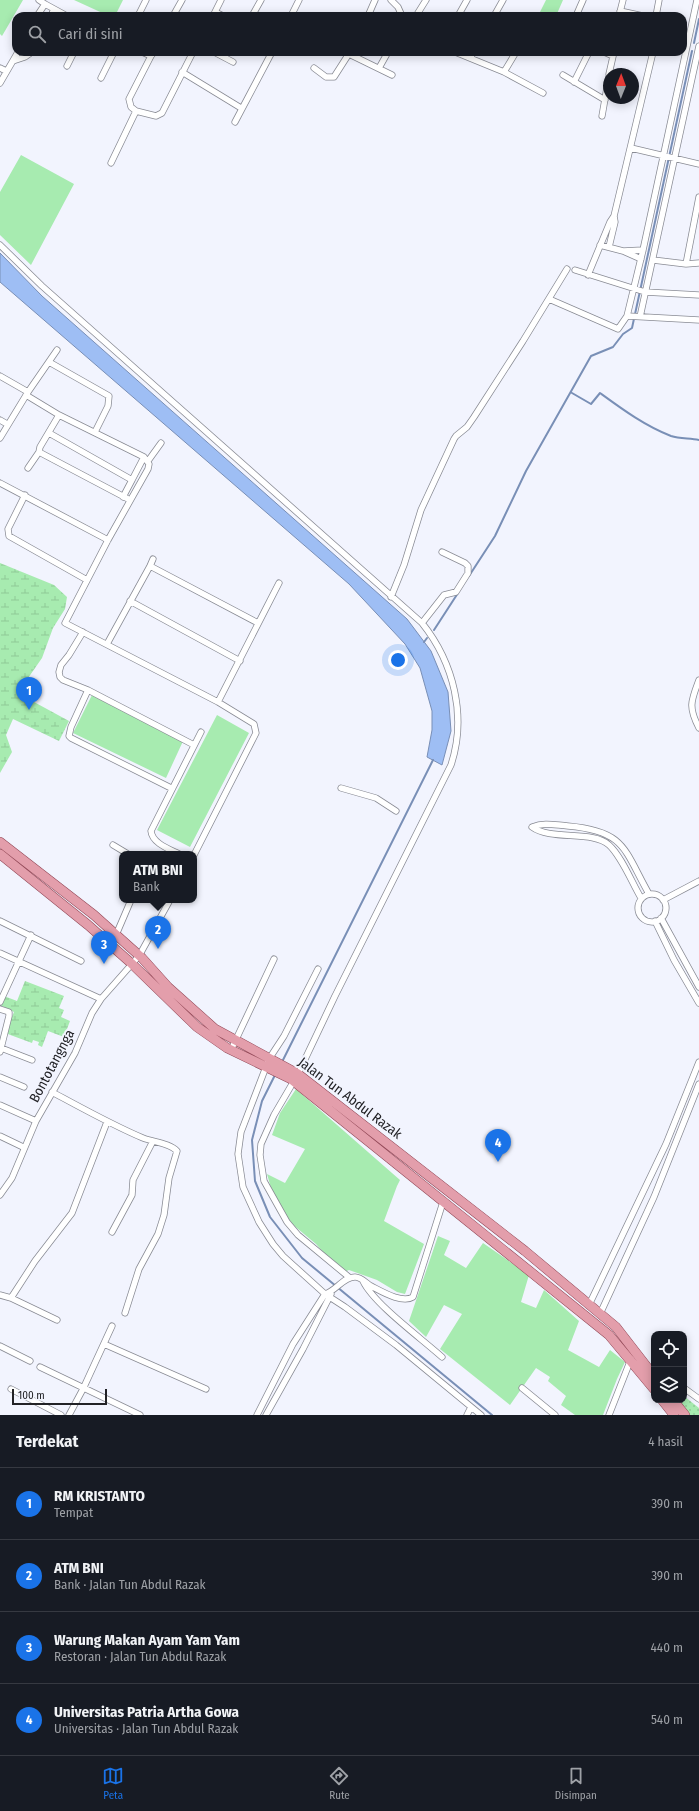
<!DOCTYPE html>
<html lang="id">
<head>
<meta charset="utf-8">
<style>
  body { margin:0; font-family:"Fira Sans Condensed",sans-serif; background:#20242c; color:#f1f3f6 }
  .controls { position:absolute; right:12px; bottom:12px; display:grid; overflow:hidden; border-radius:8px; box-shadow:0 2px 10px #0003 }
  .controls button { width:36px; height:36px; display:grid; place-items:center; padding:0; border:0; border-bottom:1px solid #363941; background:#171b24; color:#f1f3f6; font:20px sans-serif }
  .compass { position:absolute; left:603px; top:68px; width:36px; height:36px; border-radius:50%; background:#171b24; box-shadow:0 2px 10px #0003; rotate:1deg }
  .scale { position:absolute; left:12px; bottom:10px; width:95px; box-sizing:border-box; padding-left:4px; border:2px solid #222226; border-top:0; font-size:11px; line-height:14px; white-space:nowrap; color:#222226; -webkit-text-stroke:3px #f2f4fe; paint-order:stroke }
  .you { position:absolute; left:398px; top:660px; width:14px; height:14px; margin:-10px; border:3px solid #fff; border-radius:50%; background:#1a73e8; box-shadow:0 0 0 6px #1a73e833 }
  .badge { display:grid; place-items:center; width:26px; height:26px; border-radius:50%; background:#1a73e8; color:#fff; font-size:13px; font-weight:700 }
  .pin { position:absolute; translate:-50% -33px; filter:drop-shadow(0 1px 2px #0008) }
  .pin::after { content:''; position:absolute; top:21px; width:14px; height:12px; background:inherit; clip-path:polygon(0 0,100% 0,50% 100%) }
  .popup { position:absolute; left:119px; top:851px; width:78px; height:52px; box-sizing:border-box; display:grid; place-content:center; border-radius:8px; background:#171b24; filter:drop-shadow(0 1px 3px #0005); font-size:13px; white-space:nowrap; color:#9ea1a6 }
  .popup b { font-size:15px; color:#f1f3f6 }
  .popup::after { content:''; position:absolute; left:50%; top:100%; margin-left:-8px; border:8px solid transparent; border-top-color:#171b24 }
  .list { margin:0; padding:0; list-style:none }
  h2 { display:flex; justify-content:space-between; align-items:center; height:52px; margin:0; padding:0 16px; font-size:17px }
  h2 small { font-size:13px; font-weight:400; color:#9ea1a6 }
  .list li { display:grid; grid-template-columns:26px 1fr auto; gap:12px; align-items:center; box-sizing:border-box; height:72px; padding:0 16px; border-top:1px solid #363941 }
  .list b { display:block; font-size:15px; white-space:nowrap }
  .list p { margin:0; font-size:13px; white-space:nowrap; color:#9ea1a6 }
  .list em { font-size:13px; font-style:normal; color:#9ea1a6 }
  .icon { flex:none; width:22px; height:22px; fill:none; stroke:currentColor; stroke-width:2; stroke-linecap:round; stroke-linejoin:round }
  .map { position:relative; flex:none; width:699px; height:1415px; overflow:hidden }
  .search { position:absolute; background:#171b24; box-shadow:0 2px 10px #0003; left:12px; right:12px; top:12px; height:44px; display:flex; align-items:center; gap:10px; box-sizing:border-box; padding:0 14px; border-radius:12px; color:#9ea1a6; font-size:15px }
  .sheet { height:340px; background:#171b24 }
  nav { display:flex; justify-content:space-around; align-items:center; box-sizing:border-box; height:56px; border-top:1px solid #363941; background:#171b24; font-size:11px; color:#9ea1a6 }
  nav a { display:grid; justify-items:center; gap:2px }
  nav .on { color:#1a73e8 }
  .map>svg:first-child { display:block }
</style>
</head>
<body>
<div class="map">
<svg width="699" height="1415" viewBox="0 0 699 1415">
  <defs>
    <pattern id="wetland-marsh" width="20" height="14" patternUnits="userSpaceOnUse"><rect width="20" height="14" fill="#a7ebb0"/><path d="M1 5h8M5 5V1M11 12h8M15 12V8" fill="none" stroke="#8fc997"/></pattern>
    <pattern id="park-dots" width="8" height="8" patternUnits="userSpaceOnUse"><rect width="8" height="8" fill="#a7ebb0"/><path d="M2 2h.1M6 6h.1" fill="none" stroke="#8fc997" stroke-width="1.8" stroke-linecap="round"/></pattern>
  </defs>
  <rect width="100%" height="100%" fill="#f2f4fe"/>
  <path fill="#a7ebb0" d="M 0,0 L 23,0 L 2,36 L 0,34 Z
    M 74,0 L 123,0 L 115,16 L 109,16 Z
    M 546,0 L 563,0 L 556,16 L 538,16 Z
    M 21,155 L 74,184 L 31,265 L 0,235 L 0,192 Z
    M 93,693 L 184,739 L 166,778 L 73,733 Z
    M 217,715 L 249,733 L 190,847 L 157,830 Z
    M 296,1089 L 400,1180 L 397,1186 L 384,1221 L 424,1244 L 405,1294 L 397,1292 L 377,1280 L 349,1270 L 342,1273 L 316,1244 L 286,1219 L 273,1195 L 267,1174 L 285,1183 L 305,1149 L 272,1135 L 280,1113 Z
    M 438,1236 L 450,1241 L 444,1255 L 466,1268 L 483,1243 L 529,1275 L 521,1302 L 536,1308 L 544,1290 L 579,1321 L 568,1350 L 599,1367 L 610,1350 L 625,1362 L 617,1379 L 603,1415 L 575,1415 L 561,1405 L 566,1396 L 548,1381 L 550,1377 L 536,1368 L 510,1405 L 440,1349 L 462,1314 L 444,1305 L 426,1337 L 409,1321 Z"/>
  <path fill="url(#wetland-marsh)" d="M 0,563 L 54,585 L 67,597 L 65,609 L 53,628 L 42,658 L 26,681 L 23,696 L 69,721 L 59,741 L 13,719 L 6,735 L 12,752 L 0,773 Z
    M 25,981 L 64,996 L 59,1008 L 64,1010 L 61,1017 L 70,1021 L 64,1037 L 48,1031 L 42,1047 L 38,1045 L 39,1042 L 33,1040 L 32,1043 L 5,1033 L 14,1012 L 0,1005 L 4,996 L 17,1001 Z"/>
  <path fill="url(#park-dots)" d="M 684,1396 L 699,1408 L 699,1415 L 685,1415 L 673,1400 L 684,1400 Z"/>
  <path fill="#9ebef4" stroke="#798fb6" d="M 0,253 L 42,296 L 407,619 L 431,651 L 448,692 L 451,731 L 442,765 L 427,757 L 432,730 L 432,711 L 420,668 L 405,644 L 349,584 L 0,282 Z"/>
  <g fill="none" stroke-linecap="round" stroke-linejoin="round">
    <path stroke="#798fb6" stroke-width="2" d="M 694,43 L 699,19
      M 572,393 L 591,404 L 600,393 C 622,409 645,426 671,436 C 680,439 690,438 699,440
      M 469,576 L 495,536 L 526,471 L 591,356 L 613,347 L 623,334 L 632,328 L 692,51
      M 434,630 L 458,593
      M 424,642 L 427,638
      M 282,1062 L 433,760
      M 275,1075 L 262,1101 L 252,1140 L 255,1181 L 270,1217 L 302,1258 L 492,1415"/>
    <defs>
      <path id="minor" d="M 39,0 L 45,4
        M 391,0 L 398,7 L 402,16
        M 620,11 L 643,16
        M 215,12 L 223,16
        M 37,16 L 45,4 L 67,16
        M 51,16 L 54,9
        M 138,16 L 146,0
        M 173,16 L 182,0
        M 213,16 L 221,0
        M 252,16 L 261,0
        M 291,16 L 299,0
        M 368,16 L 375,0
        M 416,16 L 426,0
        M 458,16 L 467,0
        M 494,16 L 503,0
        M 576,16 L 583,0
        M 619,16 L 623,0
        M 656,16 L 659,0
        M 142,52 L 151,56 L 154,52
        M 214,52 L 233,62
        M 455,52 L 504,72 L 516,52
        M 604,52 L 613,56
        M 349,54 L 392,75
        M 470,58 L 474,52
        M 13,61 L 25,57 L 32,52
        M 67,66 L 74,52
        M 0,68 L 6,71
        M 314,68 L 326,77 L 334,77 L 350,52
        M 379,68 L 388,52
        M 182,72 L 241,108
        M 504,72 L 543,93
        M 609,74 L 614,52
        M 563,75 L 605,100
        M 101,78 L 114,52
        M 574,82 L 589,52
        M 0,83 L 18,52
        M 136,111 L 156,116 L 162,113 L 193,52
        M 602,116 L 609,76
        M 235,122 L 272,52
        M 631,148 L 699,164
        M 111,163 L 136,111 L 131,107 L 129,99 L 151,56
        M 0,245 L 42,286 L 422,623 C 454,663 467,717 451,765 L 335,996 L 298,1074 L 274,1115 L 261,1144 L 260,1155 L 264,1181 L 287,1222 L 298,1235 L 350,1278
        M 600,245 L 623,251 L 641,259
        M 609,247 L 615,222 L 614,216
        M 623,251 L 643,250
        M 653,260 L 686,264 L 699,263
        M 686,264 L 699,197
        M 575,270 L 645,292 L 699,295
        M 588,275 L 610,222 L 614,216 L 653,52
        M 549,299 L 618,329 L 627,316 L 699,320
        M 627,316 L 643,250 L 697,0
        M 640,317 L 699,46
        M 49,362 L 109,396 L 108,406 L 95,432
        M 0,376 L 28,392
        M 26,395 L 59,415 L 144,457 L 149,464 L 148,469 L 108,540 L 65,623 L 218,702 L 254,724 L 256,733 L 194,855
        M 0,420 L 7,424
        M 49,433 L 132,480 L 144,457
        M 0,438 L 28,392 L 57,350
        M 39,452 L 130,500
        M 148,461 L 161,443
        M 28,468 L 39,452 L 40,447 L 59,415
        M 0,483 L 108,540
        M 25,495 L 8,529 L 9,536 L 87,580
        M 123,497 L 132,480
        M 150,566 L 153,559
        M 391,597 L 404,565 L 421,510 L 454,439 L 456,436 L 467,427 L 474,417 L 523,341 L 567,269
        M 130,601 L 240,661
        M 422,623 L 444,595 L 456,592 L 468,573 L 468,566 L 465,563 L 442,552
        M 83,632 L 69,655 L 61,665 L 59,672 L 60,677 L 63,680 L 88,690 L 194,745
        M 107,644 L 150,566 L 258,623
        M 699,680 C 691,701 688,707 699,728
        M 88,690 L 71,727 L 69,736 L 71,738 L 171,788
        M 218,702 L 279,583
        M 341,788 L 376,798 L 396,811
        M 113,845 L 128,854
        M 179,854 C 169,849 152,843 151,831 L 201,732
        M638 908a14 14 0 1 1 28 0a14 14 0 1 1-28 0Z
        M 641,898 C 632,883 622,857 609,845 C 593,830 551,841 532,827 C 545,822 554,825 568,826 C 626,831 624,850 649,894
        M 663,900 L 699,881
        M 661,918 L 699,987
        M 0,921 L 81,961
        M 655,921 L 674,960 L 699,1003
        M 116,935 L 131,900
        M 0,953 L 101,999
        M 318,969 L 284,1036 L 269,1059 L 241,1132 L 238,1154 L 243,1187 L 259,1222 L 273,1244 L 283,1256 L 325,1294 L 345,1307 L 396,1345 L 481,1415
        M 0,1002 L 31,935
        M 0,1009 L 9,1012 L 9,1016 L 0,1052
        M 1,1048 L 32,1060
        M 231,1050 L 274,959
        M 0,1077 L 24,1087
        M 52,1092 C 82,1108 112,1125 143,1138 C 153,1142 170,1143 177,1151 L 169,1178 L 164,1215 L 158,1234 L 139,1269 L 125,1313
        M 0,1105 L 36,1121
        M 0,1136 L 23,1147
        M 0,1195 L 12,1178 L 36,1121 L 75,1053 L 92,1013 L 101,999 L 139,956 L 170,900
        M 112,1232 L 132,1195 L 133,1180 L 153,1141
        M 363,1281 C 374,1304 421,1338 442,1357
        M 0,1295 L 11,1298 L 57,1320
        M 11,1298 L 35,1261 L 72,1213 L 107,1122
        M 589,1305 L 666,1144 L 699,1062
        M 600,1314 L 654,1197 L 699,1084
        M 104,1344 L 206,1389
        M 0,1346 L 30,1361
        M 40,1367 L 140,1415
        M 522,1388 L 555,1415
        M 684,1388 L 699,1399
        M 11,1389 L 61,1415
        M 69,1415 L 83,1389 L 112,1326
        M 257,1415 L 293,1344 L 325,1294 C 336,1291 343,1277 355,1277 C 361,1277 366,1283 371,1286 C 381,1291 402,1304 413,1297 L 443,1202
        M 266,1415 L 303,1349 L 331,1294
        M 467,1415 L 471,1407
        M 609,1415 L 631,1359"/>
      <path id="primary" d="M 0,842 L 94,915 L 142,958 L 168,987 L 215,1029 L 298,1074 L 525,1251 L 616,1327 L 654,1376
        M 0,854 L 88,925 L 131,963 L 197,1027 L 227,1048 L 291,1079 L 609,1335 L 654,1389
        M 662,1400 L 674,1415
        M 673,1400 L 685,1415"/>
    </defs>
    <use href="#minor" stroke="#898b94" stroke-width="7"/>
    <use href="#primary" stroke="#934958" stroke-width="10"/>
    <use href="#minor" stroke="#fff" stroke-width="5.5"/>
    <use href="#primary" stroke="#e39eab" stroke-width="9"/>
  </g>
  <g text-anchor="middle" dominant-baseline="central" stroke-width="4" stroke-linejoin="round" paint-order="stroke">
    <g font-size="14" fill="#222226" stroke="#f2f4fe">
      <text transform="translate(52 1066) rotate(-62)">Bontotangnga</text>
      <text transform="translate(350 1098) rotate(37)">Jalan Tun Abdul Razak</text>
    </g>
  </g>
</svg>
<div class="controls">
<button><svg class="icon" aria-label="locate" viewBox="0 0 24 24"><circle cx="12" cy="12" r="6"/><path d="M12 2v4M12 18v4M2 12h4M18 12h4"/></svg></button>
<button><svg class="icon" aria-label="layers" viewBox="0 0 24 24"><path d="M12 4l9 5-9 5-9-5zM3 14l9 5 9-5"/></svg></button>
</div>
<svg class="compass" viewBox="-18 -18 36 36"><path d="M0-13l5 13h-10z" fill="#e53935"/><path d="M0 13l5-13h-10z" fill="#9ea1a6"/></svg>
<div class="scale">100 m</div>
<div class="you"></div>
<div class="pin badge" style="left:29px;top:710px">1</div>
<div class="pin badge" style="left:158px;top:949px">2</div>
<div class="popup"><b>ATM BNI</b>Bank</div>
<div class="pin badge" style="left:104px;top:964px">3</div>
<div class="pin badge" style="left:498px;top:1162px">4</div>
<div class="search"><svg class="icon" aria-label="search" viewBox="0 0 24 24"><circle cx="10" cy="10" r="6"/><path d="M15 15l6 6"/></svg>Cari di sini</div>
</div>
<section class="sheet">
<h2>Terdekat<small>4 hasil</small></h2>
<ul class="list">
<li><span class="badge">1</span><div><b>RM KRISTANTO</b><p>Tempat</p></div><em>390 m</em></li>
<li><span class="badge">2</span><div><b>ATM BNI</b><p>Bank · Jalan Tun Abdul Razak</p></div><em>390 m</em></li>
<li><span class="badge">3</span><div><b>Warung Makan Ayam Yam Yam</b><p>Restoran · Jalan Tun Abdul Razak</p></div><em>440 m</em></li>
<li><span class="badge">4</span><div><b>Universitas Patria Artha Gowa</b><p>Universitas · Jalan Tun Abdul Razak</p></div><em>540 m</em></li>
</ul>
</section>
<nav>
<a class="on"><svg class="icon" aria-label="map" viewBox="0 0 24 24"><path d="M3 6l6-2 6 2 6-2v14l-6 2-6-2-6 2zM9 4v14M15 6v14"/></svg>Peta</a>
<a><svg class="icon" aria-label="directions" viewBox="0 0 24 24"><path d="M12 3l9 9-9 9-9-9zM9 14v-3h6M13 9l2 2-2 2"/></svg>Rute</a>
<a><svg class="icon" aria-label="saved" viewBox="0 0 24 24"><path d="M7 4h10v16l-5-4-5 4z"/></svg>Disimpan</a>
</nav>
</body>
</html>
